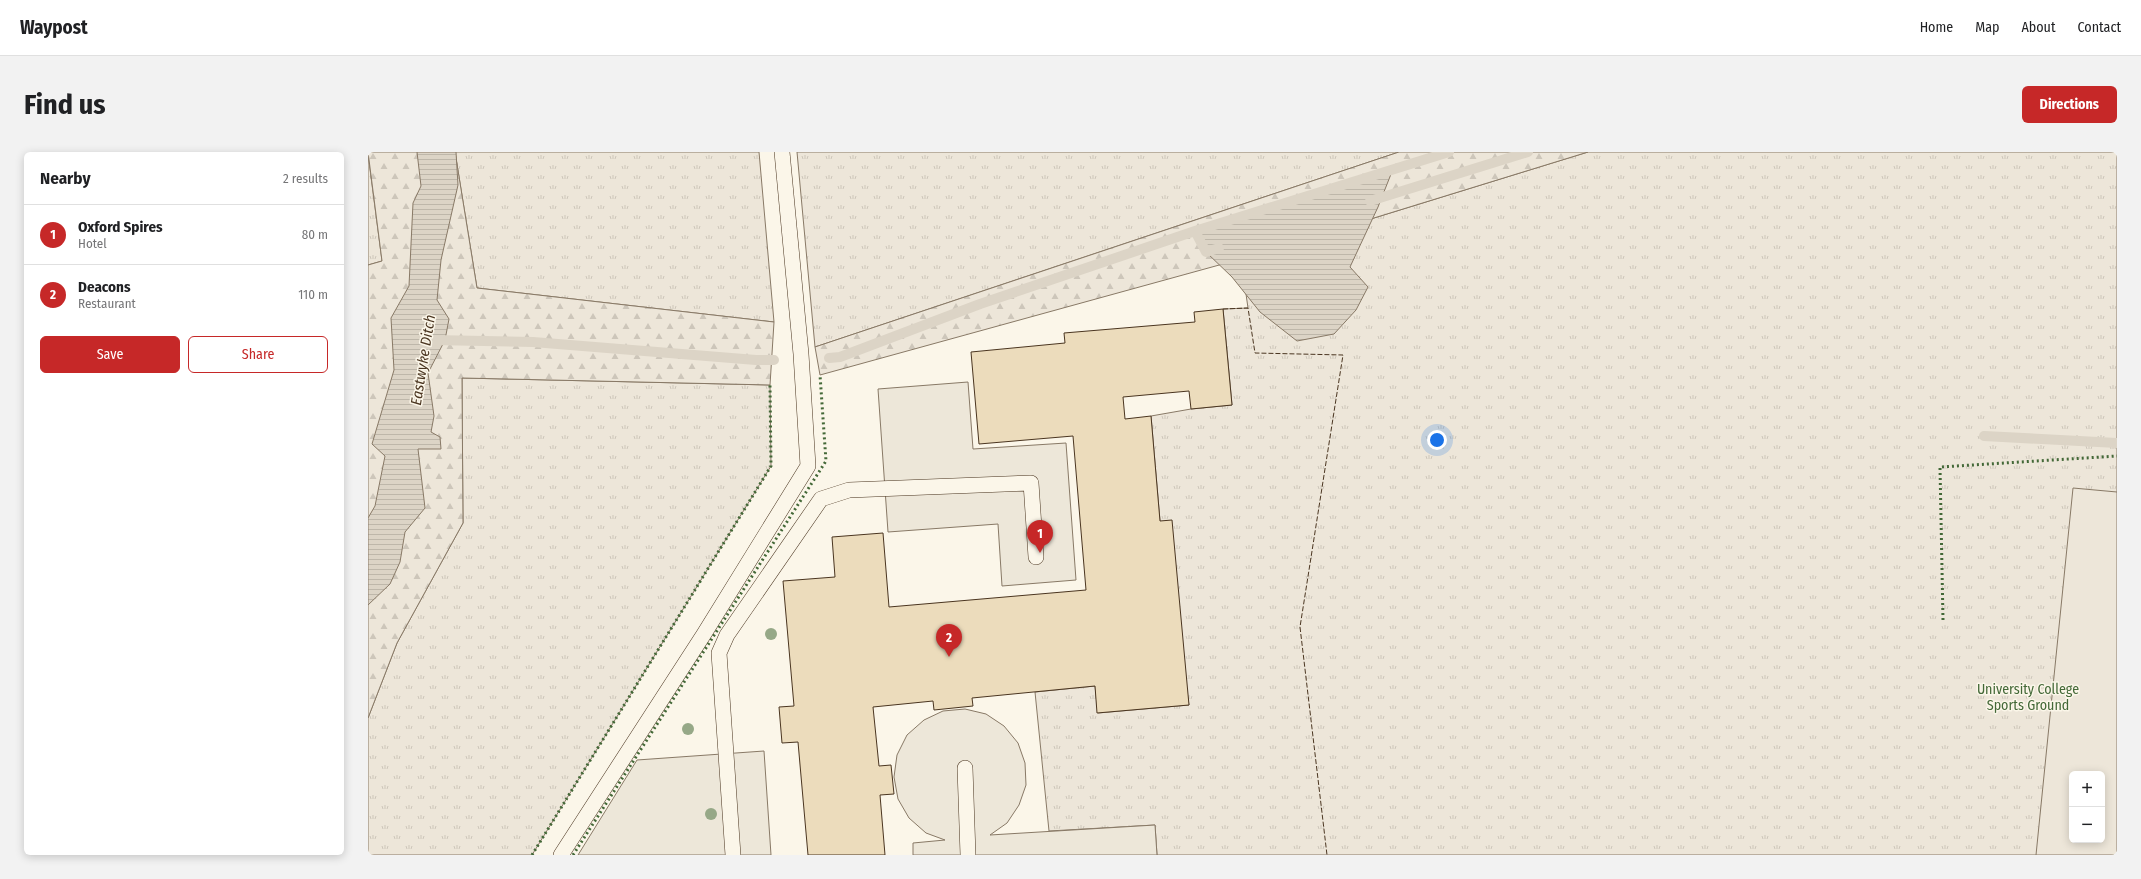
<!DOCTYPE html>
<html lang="en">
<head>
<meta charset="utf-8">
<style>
  body { margin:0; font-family:"Fira Sans Condensed",sans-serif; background:#f2f2f2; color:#202124 }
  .controls { position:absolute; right:12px; bottom:12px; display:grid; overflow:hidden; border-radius:6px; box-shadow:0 2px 10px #0003 }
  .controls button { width:36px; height:36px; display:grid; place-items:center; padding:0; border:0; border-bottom:1px solid #e0e0e0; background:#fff; color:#202124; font:20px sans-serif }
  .you { position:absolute; left:1069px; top:288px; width:14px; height:14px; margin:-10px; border:3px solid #fff; border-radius:50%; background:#1a73e8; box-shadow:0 0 0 6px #1a73e833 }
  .badge { display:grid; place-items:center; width:26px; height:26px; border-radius:50%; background:#c62828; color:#fff; font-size:13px; font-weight:700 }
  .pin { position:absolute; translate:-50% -33px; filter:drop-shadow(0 1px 2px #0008) }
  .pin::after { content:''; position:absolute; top:21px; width:14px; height:12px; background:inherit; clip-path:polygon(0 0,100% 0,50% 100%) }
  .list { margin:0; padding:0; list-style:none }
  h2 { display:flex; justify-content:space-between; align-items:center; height:52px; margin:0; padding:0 16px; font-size:17px }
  h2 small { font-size:13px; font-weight:400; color:#757577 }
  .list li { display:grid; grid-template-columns:26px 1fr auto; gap:12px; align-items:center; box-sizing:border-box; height:60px; padding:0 16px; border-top:1px solid #e0e0e0 }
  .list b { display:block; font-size:15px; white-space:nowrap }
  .list p { margin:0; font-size:13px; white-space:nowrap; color:#757577 }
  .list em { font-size:13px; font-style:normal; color:#757577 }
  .actions { display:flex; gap:8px; padding:12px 16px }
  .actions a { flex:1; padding:9px 0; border:1px solid #c62828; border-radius:6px; text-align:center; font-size:14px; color:#c62828 }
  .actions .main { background:#c62828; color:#fff }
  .map { position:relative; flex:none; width:1749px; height:703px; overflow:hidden; border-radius:6px }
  header { display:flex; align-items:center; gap:24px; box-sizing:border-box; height:56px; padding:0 20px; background:#fff; border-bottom:1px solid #e0e0e0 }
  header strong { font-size:19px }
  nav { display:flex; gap:22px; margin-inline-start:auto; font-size:14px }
  .intro { display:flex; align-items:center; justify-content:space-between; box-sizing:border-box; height:96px; padding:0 24px }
  h1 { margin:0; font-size:28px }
  .button { padding:10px 18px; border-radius:6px; background:#c62828; color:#fff; font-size:14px; font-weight:700 }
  main { display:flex; gap:24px; padding:0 24px }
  aside { flex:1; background:#fff; border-radius:6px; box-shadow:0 2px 10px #0003 }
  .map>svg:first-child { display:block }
</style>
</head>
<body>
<header>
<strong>Waypost</strong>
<nav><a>Home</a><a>Map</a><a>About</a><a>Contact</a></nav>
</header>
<div class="intro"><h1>Find us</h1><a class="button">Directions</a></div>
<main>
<aside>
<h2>Nearby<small>2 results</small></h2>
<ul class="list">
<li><span class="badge">1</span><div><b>Oxford Spires</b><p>Hotel</p></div><em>80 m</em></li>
<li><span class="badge">2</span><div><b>Deacons</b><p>Restaurant</p></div><em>110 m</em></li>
</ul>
<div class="actions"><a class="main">Save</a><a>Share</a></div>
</aside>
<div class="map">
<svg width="1749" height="703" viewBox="0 0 1749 703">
  <defs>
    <pattern id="grass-tufts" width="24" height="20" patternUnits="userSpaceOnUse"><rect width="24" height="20" fill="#ede6d9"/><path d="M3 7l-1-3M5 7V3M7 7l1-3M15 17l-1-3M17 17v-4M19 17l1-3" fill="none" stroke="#cdc6ba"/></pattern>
    <pattern id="forest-firs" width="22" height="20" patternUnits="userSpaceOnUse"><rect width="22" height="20" fill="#ede6d9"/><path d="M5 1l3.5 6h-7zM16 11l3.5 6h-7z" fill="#cdc6ba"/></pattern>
    <pattern id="water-rules" width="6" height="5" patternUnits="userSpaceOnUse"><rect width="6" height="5" fill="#dcd4c6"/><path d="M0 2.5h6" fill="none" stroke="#beb7aa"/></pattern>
  </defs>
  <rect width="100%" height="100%" fill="#fbf6e9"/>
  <path fill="url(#grass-tufts)" stroke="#887966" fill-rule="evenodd" d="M 87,0 L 391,0 L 406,170 L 109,136 Z
    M 429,0 L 1031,0 L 447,195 Z
    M 1220,0 L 1749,0 L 1749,703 L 789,703 L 787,673 L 681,679 L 667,540 L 727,534 L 730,561 L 821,553 L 792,369 L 783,264 L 823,257 L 864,253 L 855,157 L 880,156 L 873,107 ZM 1704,622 L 1734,622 L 1734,688 L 1704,688 Z
    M 0,2 L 14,109 L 0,113 Z
    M 94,226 L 402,233 L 403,314 L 164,703 L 0,703 L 0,566 L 29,491 L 95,371 Z"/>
  <path fill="url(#forest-firs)" stroke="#887966" d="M 0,0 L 87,0 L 109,136 L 406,170 L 402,233 L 94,226 L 95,371 L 29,491 L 0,566 L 0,113 L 14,109 Z
    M 1031,0 L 1220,0 L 873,107 L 452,223 L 447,195 Z"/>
  <path fill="#ede6d9" stroke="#887966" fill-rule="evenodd" d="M 1705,336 L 1749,340 L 1749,703 L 1668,703 ZM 1704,622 L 1734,622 L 1734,688 L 1704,688 Z"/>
  <path fill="#ede7d9" stroke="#887966" d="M 600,230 L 605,297 L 698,291 L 708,428 L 634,434 L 630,372 L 520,380 L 510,237 Z
    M 597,557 L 618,562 L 636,574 L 650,591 L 657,611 L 658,633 L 651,653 L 639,671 L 622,683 L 787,673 L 789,703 L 545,703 L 545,691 L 577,688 L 558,681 L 541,666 L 530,647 L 526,625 L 529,603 L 539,583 L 556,568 L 575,559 Z
    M 396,599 L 403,703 L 210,703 L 269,608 Z"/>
  <path fill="url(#water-rules)" stroke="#887966" d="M 49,0 L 88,0 L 90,33 L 73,108 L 69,148 L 81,167 L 77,188 L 60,221 L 66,264 L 63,280 L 72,285 L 73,297 L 50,297 L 57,356 L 37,380 L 32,410 L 22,432 L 0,453 L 0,366 L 7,354 L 17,304 L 4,292 L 26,218 L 23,166 L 41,134 L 45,51 L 53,34 Z
    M 1025,17 L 1010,55 L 982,115 L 1000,135 L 988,158 L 966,182 L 929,189 L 892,160 L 864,125 L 838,100 L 827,79 Z"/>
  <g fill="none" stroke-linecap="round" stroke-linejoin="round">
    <path stroke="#dcd4c6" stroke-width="10" d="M 1002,49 L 1160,0
      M 827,79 L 838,100 L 851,96
      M 64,188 L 165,190 L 388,208 L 406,208
      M 461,206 L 472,205 L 612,152 L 827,79 L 1081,0
      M 1616,284 L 1749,291"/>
  </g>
  <path fill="#ecdcbc" stroke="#4a3520" d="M 855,157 L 864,253 L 823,257 L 821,239 L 755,245 L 757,267 L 783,264 L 792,369 L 804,368 L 821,553 L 729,561 L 727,534 L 604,546 L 605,554 L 566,558 L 565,549 L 505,555 L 511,614 L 523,613 L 526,642 L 512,643 L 517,703 L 440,703 L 430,590 L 414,591 L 411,555 L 426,554 L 415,429 L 467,425 L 464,385 L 515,381 L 521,455 L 718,438 L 705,284 L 611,292 L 603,200 L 697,191 L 696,181 L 827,170 L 826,160 Z"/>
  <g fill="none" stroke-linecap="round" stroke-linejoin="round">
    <defs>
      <path id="lane" d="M 597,616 L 600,703
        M 193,703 L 336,482 L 440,314 L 433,202 L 414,0
        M 365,703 L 351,501 L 359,483 L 453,347 L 481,338 L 663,331 L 668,405"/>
    </defs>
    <use href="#lane" stroke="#4a3520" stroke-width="16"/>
    <use href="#lane" stroke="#fbf6e9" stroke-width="15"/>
    <path stroke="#436837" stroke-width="3" stroke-dasharray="2 3" stroke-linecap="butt" d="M 1575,468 L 1572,315 L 1749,304
      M 164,703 L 403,314 L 402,233
      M 205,703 L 458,309 L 452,223"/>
    <path stroke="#4a3520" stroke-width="1" stroke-dasharray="5 2" stroke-linecap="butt" d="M 855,157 L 880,156 L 887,201 L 975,203 L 932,475 L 959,703"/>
  </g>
  <g fill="#96a887">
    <circle cx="403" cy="482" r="6"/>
    <circle cx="320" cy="577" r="6"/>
    <circle cx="343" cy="662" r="6"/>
  </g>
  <g text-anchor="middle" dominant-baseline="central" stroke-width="3" stroke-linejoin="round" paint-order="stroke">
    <g font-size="14" fill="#436837" stroke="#fbf6e9">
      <text x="1660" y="537">University College<tspan x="1660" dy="16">Sports Ground</tspan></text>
    </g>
    <g font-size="15" font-style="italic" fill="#4a3520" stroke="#fbf6e9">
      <text transform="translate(55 208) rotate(-81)">Eastwyke Ditch</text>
    </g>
  </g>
</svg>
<div class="controls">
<button>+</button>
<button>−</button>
</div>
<div class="you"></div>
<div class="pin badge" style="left:672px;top:401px">1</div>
<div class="pin badge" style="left:581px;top:505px">2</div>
</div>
</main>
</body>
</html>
